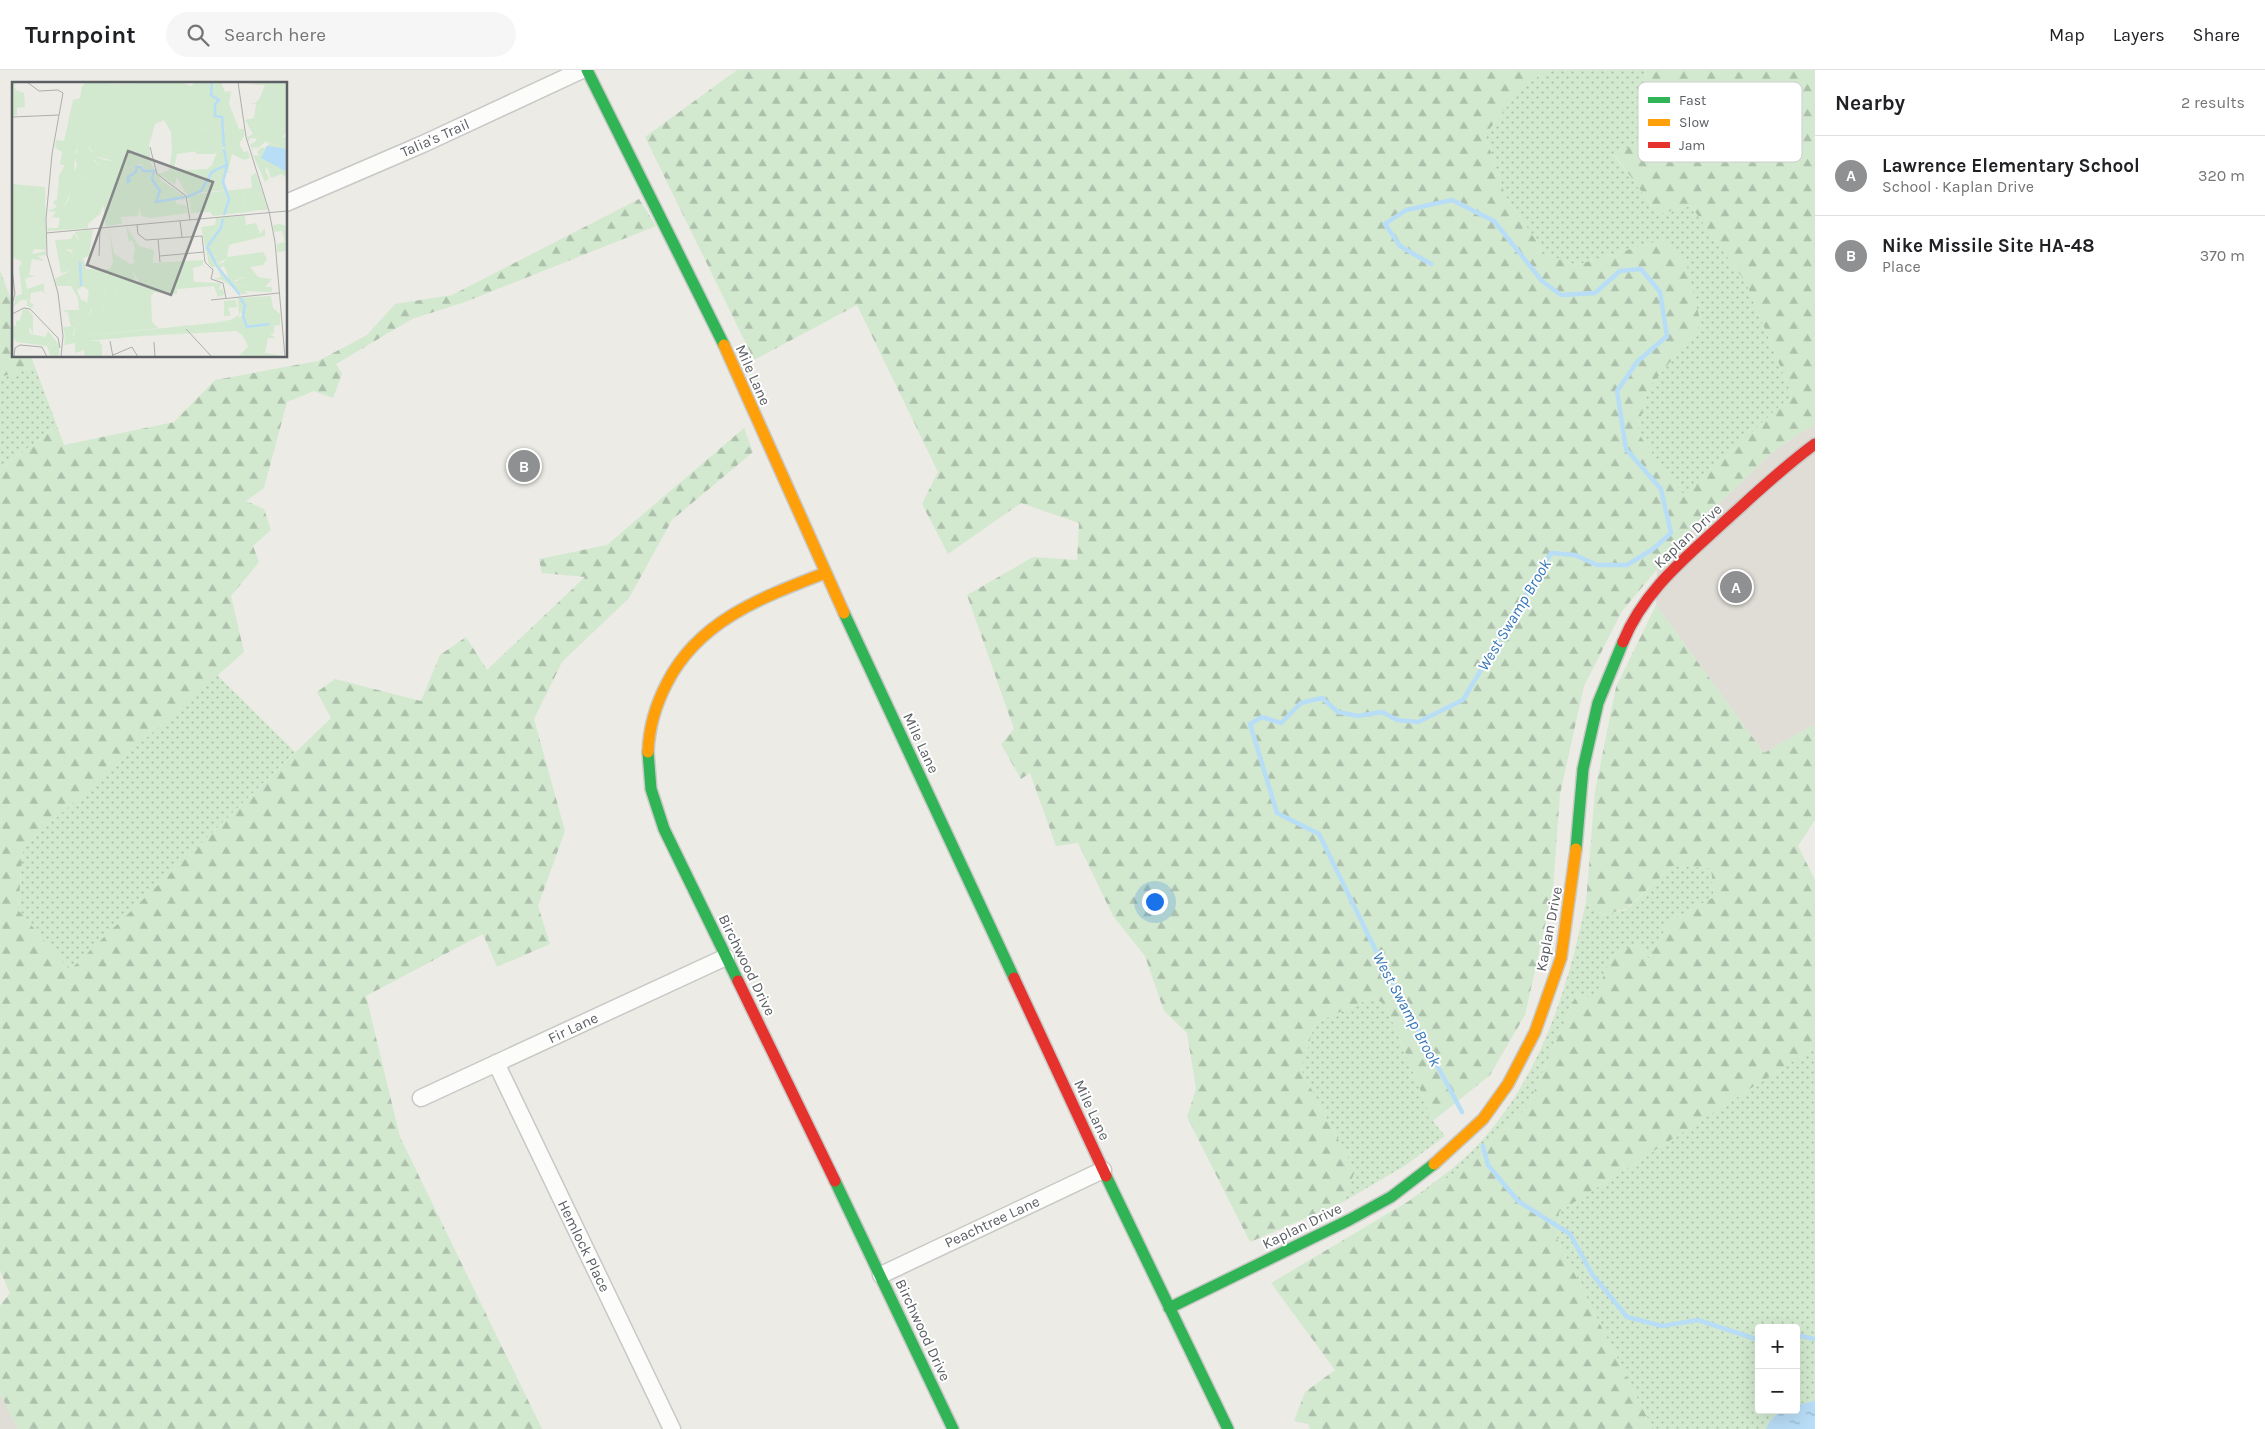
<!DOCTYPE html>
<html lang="en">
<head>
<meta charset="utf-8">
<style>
  body { margin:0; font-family:Karla,sans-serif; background:#f6f6f6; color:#202124 }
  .controls { position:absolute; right:15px; bottom:15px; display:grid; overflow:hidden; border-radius:5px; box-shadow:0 5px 20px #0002 }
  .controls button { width:45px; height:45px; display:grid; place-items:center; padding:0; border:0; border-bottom:1px solid #e0e0e0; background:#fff; color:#202124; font:25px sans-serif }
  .you { position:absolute; left:1154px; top:831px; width:18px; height:18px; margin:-12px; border:4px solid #fff; border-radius:50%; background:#1a73e8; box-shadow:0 0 0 8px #1a73e833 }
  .badge { display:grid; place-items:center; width:32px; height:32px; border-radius:50%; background:#8e9091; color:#fff; font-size:16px; font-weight:700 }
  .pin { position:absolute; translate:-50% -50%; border:2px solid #fff; box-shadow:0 1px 5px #0006 }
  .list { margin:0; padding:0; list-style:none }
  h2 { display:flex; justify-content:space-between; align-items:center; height:65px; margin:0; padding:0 20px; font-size:21px }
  h2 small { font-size:16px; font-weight:400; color:#757577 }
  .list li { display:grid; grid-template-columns:32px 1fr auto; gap:15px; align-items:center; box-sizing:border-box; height:80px; padding:0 20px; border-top:1px solid #e0e0e0 }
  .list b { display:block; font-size:19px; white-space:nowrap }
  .list p { margin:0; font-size:16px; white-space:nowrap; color:#757577 }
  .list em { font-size:16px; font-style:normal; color:#757577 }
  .icon { flex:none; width:28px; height:28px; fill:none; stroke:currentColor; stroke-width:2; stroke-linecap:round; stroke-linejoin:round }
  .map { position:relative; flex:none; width:1815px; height:1359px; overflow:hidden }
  header { display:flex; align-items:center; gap:30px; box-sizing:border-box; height:70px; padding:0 25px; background:#fff; border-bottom:1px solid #e0e0e0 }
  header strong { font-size:24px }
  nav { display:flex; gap:28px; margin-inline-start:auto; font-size:18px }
  .search { width:350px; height:45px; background:#f6f6f6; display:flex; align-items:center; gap:12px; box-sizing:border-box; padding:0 18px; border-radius:28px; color:#757577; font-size:19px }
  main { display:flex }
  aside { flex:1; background:#fff }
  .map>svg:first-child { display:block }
</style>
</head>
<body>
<header>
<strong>Turnpoint</strong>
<div class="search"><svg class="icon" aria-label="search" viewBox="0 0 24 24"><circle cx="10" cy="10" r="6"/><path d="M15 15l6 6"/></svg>Search here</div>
<nav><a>Map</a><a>Layers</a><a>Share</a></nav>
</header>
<main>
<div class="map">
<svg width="1815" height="1359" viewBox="0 0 1815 1359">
  <defs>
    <pattern id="grass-dots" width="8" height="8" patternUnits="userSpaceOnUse" patternTransform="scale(1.25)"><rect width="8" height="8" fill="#d2e9cf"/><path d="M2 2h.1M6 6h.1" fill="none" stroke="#adc0ac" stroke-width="1.8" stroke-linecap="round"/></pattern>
    <pattern id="forest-firs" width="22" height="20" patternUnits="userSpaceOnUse" patternTransform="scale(1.25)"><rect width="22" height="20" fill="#d2e9cf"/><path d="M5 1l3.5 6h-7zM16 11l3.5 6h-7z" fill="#adc0ac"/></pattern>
    <pattern id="water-ripples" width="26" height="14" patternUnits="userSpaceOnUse" patternTransform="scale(1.25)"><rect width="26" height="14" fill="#b8ddf7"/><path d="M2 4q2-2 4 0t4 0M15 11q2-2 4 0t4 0" fill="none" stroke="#99b6cc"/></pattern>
  </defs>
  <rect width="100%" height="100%" fill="#ecebe5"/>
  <path fill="#dfddd5" d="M 1815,354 L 1815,654 L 1764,683 L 1656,535 L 1657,500 L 1685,466 L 1775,380 Z
    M 0,1323 L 18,1359 L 0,1359 Z"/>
  <path fill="url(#grass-dots)" d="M 1548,0 L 1646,0 L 1644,22 L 1659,63 L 1614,85 L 1658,144 L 1691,136 L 1746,213 L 1792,325 L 1684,426 L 1637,362 L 1648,319 L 1701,254 L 1662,170 L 1576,195 L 1545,184 L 1505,125 L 1485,65 L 1522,17 Z
    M 35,297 L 57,356 L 0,399 L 0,307 Z
    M 217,605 L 295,682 L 70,901 L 18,840 L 23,777 Z
    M 1673,796 L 1711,798 L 1714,827 L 1670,851 L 1649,889 L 1637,874 L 1612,886 L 1594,930 L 1577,923 L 1527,1038 L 1451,1106 L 1407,1132 C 1429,1116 1451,1101 1470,1083 C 1538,1015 1567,923 1586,832 L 1602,845 L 1626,840 Z
    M 1374,927 L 1386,936 L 1433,1051 L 1445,1066 L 1406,1095 L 1343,1132 L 1355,1101 L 1301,1000 L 1315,953 Z
    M 1815,977 L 1815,1331 L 1796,1335 L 1796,1258 L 1759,1258 L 1759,1340 L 1782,1340 L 1772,1348 L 1766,1359 L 1653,1359 L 1557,1169 L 1559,1142 Z"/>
  <path fill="url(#forest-firs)" d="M 737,0 L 1548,0 L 1522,17 L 1485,65 L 1505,125 L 1545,184 L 1576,195 L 1662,170 L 1685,188 L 1701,254 L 1648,319 L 1637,362 L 1684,425 L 1792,325 L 1746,213 L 1691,136 L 1658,144 L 1614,84 L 1659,63 L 1644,22 L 1646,0 L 1815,0 L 1815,354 L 1775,380 L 1685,466 L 1622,541 L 1584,616 L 1560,724 L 1553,819 L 1525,945 L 1490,1005 L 1433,1051 L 1386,936 L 1374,927 L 1315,953 L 1301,1000 L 1355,1101 L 1343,1132 L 1250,1172 L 1187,1047 L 1196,1019 L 1187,963 L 1164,941 L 1145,886 L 1113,846 L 1078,773 L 1056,776 L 1030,703 L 1021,709 L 1001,674 L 1014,659 L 967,525 L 1033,487 L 1077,490 L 1079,453 L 1021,433 L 948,484 L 922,434 L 938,402 L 857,235 L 754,290 L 645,67 Z
    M 639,129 L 656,156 L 465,232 L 412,249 L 336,294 L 342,304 L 333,328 L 314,321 L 287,332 L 264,418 L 246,431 L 264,439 L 271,460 L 253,476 L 259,492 L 231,526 L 244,582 L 23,777 L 18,840 L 70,900 L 331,648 L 317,622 L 335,609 L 421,631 L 440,585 L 466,567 L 487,600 L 585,507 L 542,503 L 539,489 L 607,475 L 744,358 L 753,382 L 672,450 L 629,528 L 562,592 L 534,649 L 565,761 L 538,836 L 550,874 L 497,897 L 483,864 L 366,926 L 400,1067 L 542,1359 L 18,1359 L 0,1323 L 0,1236 L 10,1223 L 0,1201 L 0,399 L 57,356 L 64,375 L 174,352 L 215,310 L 318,291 L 367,265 L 395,234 L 452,225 Z
    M 0,200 L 14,238 L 14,286 L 31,286 L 35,297 L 0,307 Z
    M 1656,535 L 1764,683 L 1815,654 L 1815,750 L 1798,776 L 1815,810 L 1815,977 L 1559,1142 L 1557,1169 L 1653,1359 L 1310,1359 L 1308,1354 L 1294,1351 L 1305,1322 L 1335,1300 L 1271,1213 L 1451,1106 L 1527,1038 L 1577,923 L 1594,929 L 1612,886 L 1637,874 L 1649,889 L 1670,851 L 1714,827 L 1711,798 L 1673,796 L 1626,839 L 1602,845 L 1586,832 L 1595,721 L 1616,617 Z"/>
  <path fill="url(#water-ripples)" d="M 1815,1331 L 1815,1359 L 1766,1359 C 1773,1344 1780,1340 1796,1340 L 1796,1335 Z"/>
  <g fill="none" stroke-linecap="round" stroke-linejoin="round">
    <path stroke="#b8ddf7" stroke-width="4.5" d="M 1431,194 L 1400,176 L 1385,154 L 1406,140 L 1452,130 L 1494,151 L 1542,211 L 1561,225 L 1595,223 L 1620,201 L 1641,199 L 1660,222 L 1667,266 L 1637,292 L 1617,321 L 1626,379 L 1661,419 L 1671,463 L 1653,479 L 1627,495 L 1597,495 L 1575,485 L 1551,483 L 1463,630 L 1418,652 L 1397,650 L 1382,642 L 1358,646 L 1338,642 L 1322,628 L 1301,633 L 1281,653 L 1262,647 L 1250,654 L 1277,743 L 1319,764 L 1375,879 L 1462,1042
      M 1483,1076 L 1488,1095 L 1518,1131 L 1570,1164 L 1592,1204 L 1627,1247 L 1662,1256 L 1698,1250 L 1759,1270
      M 1796,1265 L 1815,1269"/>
    <defs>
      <path id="street" d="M 286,133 L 423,74 L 582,0
        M 496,993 L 672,1359
        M 421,1028 L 726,887
        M 881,1205 L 1103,1100"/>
      <path id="fast" d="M 587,0 L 724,275
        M 844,543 L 1014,908
        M 648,682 L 651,719 L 664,759 L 738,911
        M 1576,779 L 1583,699 L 1598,633 L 1623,572
        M 1106,1106 L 1228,1359
        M 835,1111 L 953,1359
        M 1169,1238 L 1349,1150 L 1391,1127 L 1434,1094"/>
      <path id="slow" d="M 724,275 L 844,543
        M 648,682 C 649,658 656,634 667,613 C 699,550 763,527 825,503
        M 1434,1094 L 1483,1049 L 1508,1014 L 1535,962 L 1561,888 L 1576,779"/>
      <path id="jam" d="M 1623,572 C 1643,522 1684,489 1723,453 C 1753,426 1782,398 1815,374
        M 1014,908 L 1106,1106
        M 738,911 L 835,1111"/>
    </defs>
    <use href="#street" stroke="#c8c8c6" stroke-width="19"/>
    <use href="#fast" stroke="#c8c9c7" stroke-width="14"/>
    <use href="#slow" stroke="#c8c9c7" stroke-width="14"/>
    <use href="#jam" stroke="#c8c9c7" stroke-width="14"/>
    <use href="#street" stroke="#fcfcfb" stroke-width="16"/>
    <use href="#fast" stroke="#30b455" stroke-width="11"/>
    <use href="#slow" stroke="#ff9f0a" stroke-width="11"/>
    <use href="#jam" stroke="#e5322d" stroke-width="11"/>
  </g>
  <g text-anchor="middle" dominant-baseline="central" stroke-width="4" stroke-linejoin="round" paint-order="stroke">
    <g font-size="15" fill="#5b5f64" stroke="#fff">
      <text transform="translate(435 68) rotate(-24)">Talia's Trail</text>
      <text transform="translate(753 305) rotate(66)">Mile Lane</text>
      <text transform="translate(1688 466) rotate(-43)">Kaplan Drive</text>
      <text transform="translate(921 673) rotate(65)">Mile Lane</text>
      <text transform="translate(1549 859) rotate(-79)">Kaplan Drive</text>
      <text transform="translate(747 895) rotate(64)">Birchwood Drive</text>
      <text transform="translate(573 958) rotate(-25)">Fir Lane</text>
      <text transform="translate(1092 1040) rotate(65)">Mile Lane</text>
      <text transform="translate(992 1152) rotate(-25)">Peachtree Lane</text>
      <text transform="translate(1302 1156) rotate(-26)">Kaplan Drive</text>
      <text transform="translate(584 1176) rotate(64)">Hemlock Place</text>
      <text transform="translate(923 1260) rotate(65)">Birchwood Drive</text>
    </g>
    <g font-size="16" font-style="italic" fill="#3778b9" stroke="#fff">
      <text transform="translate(1514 545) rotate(-59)">West Swamp Brook</text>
      <text transform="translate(1407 939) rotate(62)">West Swamp Brook</text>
    </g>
  </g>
  <g transform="translate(12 12)">
    <rect width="275" height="275" fill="#ecebe5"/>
    <path d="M 85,0 L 108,0 L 96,2 L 104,4 L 104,19 L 110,20 L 111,24 L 111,60 L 102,68 L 102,79 L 82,74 L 77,64 L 86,58 L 82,33 ZM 61,18 L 72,20 L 69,32 L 77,55 L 71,61 L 52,59 ZM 189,47 L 202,49 L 212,67 L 202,72 L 184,72 L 181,57 ZM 136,78 L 139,87 L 134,89 L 129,82 L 123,83 L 121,90 L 112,91 L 110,88 L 109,79 L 117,83 ZM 193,87 L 215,90 L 211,100 L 215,108 L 181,111 L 176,88 ZM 244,91 L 256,128 L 233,129 L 231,107 L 240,106 L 239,94 ZM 267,142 L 275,144 L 275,172 L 274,169 L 265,170 L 265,162 L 273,160 L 270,149 L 262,150 L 261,143 ZM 62,151 L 67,159 L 62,167 L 53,167 L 61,172 L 58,189 L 49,191 L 43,158 L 59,157 ZM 215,176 L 221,180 L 228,178 L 235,186 L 234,195 L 221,197 L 210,182 L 201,185 L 202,188 L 197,182 L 211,181 ZM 124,180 L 132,199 L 127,200 L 117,183 ZM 94,187 L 98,187 L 106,215 L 103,231 L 91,230 ZM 232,222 L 251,274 L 255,275 L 244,275 L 225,245 L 55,261 L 51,245 L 63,244 L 61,254 L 72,254 L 221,239 L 230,234 L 228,224 ZM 16,229 L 18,252 L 33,255 L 36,249 L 47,263 L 0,256 L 0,249 L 10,250 L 7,241 L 10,231 Z" fill="#d2e9cf"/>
    <path d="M 0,0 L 5,2 L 2,4 L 4,8 L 12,11 L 13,25 L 5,26 L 5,33 L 0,34 ZM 75,0 L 85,0 L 87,6 L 82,31 L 87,59 L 77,64 L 77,68 L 65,63 L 62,86 L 64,91 L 70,92 L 69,97 L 75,93 L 88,97 L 88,84 L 82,77 L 101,79 L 102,68 L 106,60 L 111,59 L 110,20 L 104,19 L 104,4 L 96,2 L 168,0 L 179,4 L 184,0 L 209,0 L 213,10 L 219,9 L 217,22 L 227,47 L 232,47 L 232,54 L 216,47 L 212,48 L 213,65 L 204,65 L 201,63 L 204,53 L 202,49 L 190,47 L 181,57 L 186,69 L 165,72 L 162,86 L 176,88 L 183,112 L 231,107 L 233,128 L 243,129 L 201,134 L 198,130 L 179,131 L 177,117 L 165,95 L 163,103 L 146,92 L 157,88 L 160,68 L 159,50 L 152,38 L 143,42 L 137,63 L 139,81 L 149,98 L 171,113 L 173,117 L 164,118 L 164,122 L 174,123 L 176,131 L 139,136 L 129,134 L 128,126 L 126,134 L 109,135 L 110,142 L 94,144 L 91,122 L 88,132 L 76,142 L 76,146 L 36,149 L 35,146 L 46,146 L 48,136 L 40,135 L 44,130 L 36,129 L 45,125 L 41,120 L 45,117 L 47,94 L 53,83 L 48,83 L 50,70 L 43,66 L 44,58 L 71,61 L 72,56 L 77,55 L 69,33 L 72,20 L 61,18 L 68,16 L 70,4 ZM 136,78 L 139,87 L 134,89 L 125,82 L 121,90 L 113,91 L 110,88 L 110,79 L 117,84 ZM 70,102 L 76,107 L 53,134 L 58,144 L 51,145 L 51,127 L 61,105 ZM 258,0 L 242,43 L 248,58 L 275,67 L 253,66 L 258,61 L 253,60 L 246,66 L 241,65 L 241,70 L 238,62 L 244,59 L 244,56 L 238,56 L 237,60 L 235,55 L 241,52 L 233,38 L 242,36 L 244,22 L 237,21 L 243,21 L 248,16 L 253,3 L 235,2 ZM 249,66 L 253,66 L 249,76 L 275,90 L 275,97 L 270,92 L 259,96 L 255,85 L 253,88 L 257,96 L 253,100 L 241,73 L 247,74 L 245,70 ZM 206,67 L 212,67 L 215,90 L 194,88 L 200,83 ZM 0,102 L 33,105 L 34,168 L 22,167 L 20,172 L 34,169 L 34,173 L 26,174 L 32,179 L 20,177 L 17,193 L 24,193 L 13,197 L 15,207 L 32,201 L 32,210 L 42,215 L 29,209 L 19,211 L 18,221 L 22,222 L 20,226 L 15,224 L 15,218 L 9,218 L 1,225 L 4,214 L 10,212 L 7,185 L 10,180 L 0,175 ZM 233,133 L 234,143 L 244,141 L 248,152 L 253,146 L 253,154 L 217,163 L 215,175 L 251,170 L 255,177 L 251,183 L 238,185 L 246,195 L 260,197 L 253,205 L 260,205 L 260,210 L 231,209 L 230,206 L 234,204 L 220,201 L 234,195 L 234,185 L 228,178 L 221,180 L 215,176 L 206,181 L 201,170 L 220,135 ZM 211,135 L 199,153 L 203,182 L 197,182 L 189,145 L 203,143 L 204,136 ZM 114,144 L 127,164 L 142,168 L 141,181 L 191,178 L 191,183 L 181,186 L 182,200 L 209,201 L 207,208 L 211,207 L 212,213 L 206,215 L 202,204 L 165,207 L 165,212 L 142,210 L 139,214 L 140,240 L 146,246 L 72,254 L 75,259 L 87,259 L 90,264 L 90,275 L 73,275 L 72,268 L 63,271 L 63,261 L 52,263 L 53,252 L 55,261 L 61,259 L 63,247 L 60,242 L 72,243 L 80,228 L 76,208 L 71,204 L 65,208 L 72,225 L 71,236 L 68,233 L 57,237 L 56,231 L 50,228 L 67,228 L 66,216 L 59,204 L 45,204 L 43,197 L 58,189 L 61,172 L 59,168 L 52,168 L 62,167 L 67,158 L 63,150 L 81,147 L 77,174 L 71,176 L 74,187 L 94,187 L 91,230 L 103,230 L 101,221 L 106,215 L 98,187 L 101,180 L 97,146 L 102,172 L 117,181 L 124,199 L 132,199 L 121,177 L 123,166 L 120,158 L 117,160 ZM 259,214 L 261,226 L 268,232 L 268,243 L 262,244 L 262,251 L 258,252 L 264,256 L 256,256 L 253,271 L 271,274 L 251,274 L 232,241 L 231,222 L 226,237 L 221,239 L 200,240 L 219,238 L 227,233 L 226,216 ZM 15,227 L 21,234 L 21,253 L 18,245 L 12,243 L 11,235 L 10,250 L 0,249 L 0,243 L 4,244 L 4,239 L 10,238 L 10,228 ZM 224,245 L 228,246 L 244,275 L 227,274 L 236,265 L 232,254 L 224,249 L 129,254 ZM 0,256 L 47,263 L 47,275 L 39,275 L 35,264 L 5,260 Z" fill="#d2e9cf" fill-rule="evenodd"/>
    <path d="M 151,0 L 179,4 L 184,0 L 195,0 L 198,10 L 209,17 L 207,22 L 201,32 L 190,29 L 186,41 L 173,26 L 156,13 ZM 258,0 L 275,0 L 275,50 L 269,56 L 275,54 L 275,90 L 249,76 L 253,66 L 267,64 L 248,58 L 242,43 ZM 219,42 L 232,54 L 227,62 L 232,70 L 236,69 L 238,76 L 232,78 L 220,72 L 216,89 L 222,91 L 215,90 L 212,67 L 211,50 ZM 67,62 L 75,63 L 82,74 L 92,78 L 81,78 L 88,84 L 89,99 L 75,93 L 70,97 L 69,92 L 62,92 L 65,83 L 62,73 L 66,70 L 64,66 ZM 70,102 L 83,109 L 83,113 L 53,134 L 62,145 L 51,145 L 49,130 L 57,117 L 58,105 ZM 211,135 L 220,135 L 201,170 L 206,181 L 204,182 L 196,174 L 194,161 ZM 210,182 L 212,183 L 208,186 L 216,196 L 213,184 L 220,196 L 231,196 L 222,199 L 222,202 L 234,204 L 230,206 L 236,212 L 251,212 L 230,212 L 210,198 L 202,197 L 209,195 L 204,183 ZM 77,210 L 80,224 L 73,247 L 67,242 L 59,244 L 57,237 L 68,233 L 71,236 L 70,217 L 75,221 Z" fill="#d2e9cf"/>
    <path d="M 224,218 L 225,225 L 216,226 L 219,234 L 212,234 L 212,219 Z" fill="#d2e9cf"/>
    <path d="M 255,64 L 275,67 L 275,90 L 249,76 Z" fill="#b8ddf7"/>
    <path fill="none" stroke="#b8ddf7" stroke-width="2.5" d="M 200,0 L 199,13 L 207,18 L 203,22 L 203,34 L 210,35 L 212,65M 119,98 L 116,100 L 116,95 L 124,90 L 124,85 L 129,85 L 131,89 L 142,89 L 140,97 L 148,109 L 144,120 L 173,115M 175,115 L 189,109 L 200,90 L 214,83M 212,133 L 217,117 L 211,100 L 215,83 L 212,67M 68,180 L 69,204M 204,182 L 195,165 L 209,146 L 211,137M 204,183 L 228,213M 228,216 L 233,223 L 231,234 L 235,245 L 257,242"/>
    <path fill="none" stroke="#aeafad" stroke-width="1" d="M 15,0 L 27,9 L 46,8 L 51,11 L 40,72 L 34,137 L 35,173 L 46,211 L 51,254 L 49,275M 226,0 L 234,55 L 257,129 L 263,160 L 273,275M 0,35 L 47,33M 138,65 L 145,92 L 174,114 L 178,138M 168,139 L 170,155M 125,143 L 126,152 L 134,158 L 190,154 L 193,180 L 201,188 L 199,197 L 211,201 L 214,216M 34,151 L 275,129M 146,157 L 148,180M 87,174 L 88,146M 148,174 L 192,170M 0,187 L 3,212 L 0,222M 199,218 L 267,211M 0,232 L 12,226 L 18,227 L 46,256 L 48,266M 174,247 L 200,275M 98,259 L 101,275M 142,260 L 143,275M 101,273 L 120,265 L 126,275M 2,275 L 3,266 L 8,263 L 30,265 L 35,275"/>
    <path fill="#848688" fill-opacity="0.15" stroke="#848688" stroke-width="2.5" d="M 116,69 L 201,100 L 159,213 L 75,183 Z"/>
    <rect width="275" height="275" fill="none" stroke="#5b5f64" stroke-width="2.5"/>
  </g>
  <rect x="1638" y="12" width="164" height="80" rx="8" fill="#fff" stroke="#cecfd0" stroke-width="1"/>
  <rect x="1648" y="27" width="22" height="6" fill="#30b455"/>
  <rect x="1648" y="49" width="22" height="7" fill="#ff9f0a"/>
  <rect x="1648" y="72" width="22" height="6" fill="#e5322d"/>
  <g font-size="14" fill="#5b5f64">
    <text x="1679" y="35">Fast</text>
    <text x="1679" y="57">Slow</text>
    <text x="1679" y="80">Jam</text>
  </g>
</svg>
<div class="controls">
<button>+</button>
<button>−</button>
</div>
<div class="you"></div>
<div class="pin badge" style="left:1736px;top:517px">A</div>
<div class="pin badge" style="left:524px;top:396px">B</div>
</div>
<aside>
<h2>Nearby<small>2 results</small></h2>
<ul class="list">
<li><span class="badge">A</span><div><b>Lawrence Elementary School</b><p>School · Kaplan Drive</p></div><em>320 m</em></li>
<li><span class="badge">B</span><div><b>Nike Missile Site HA-48</b><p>Place</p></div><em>370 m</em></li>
</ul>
</aside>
</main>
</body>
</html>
